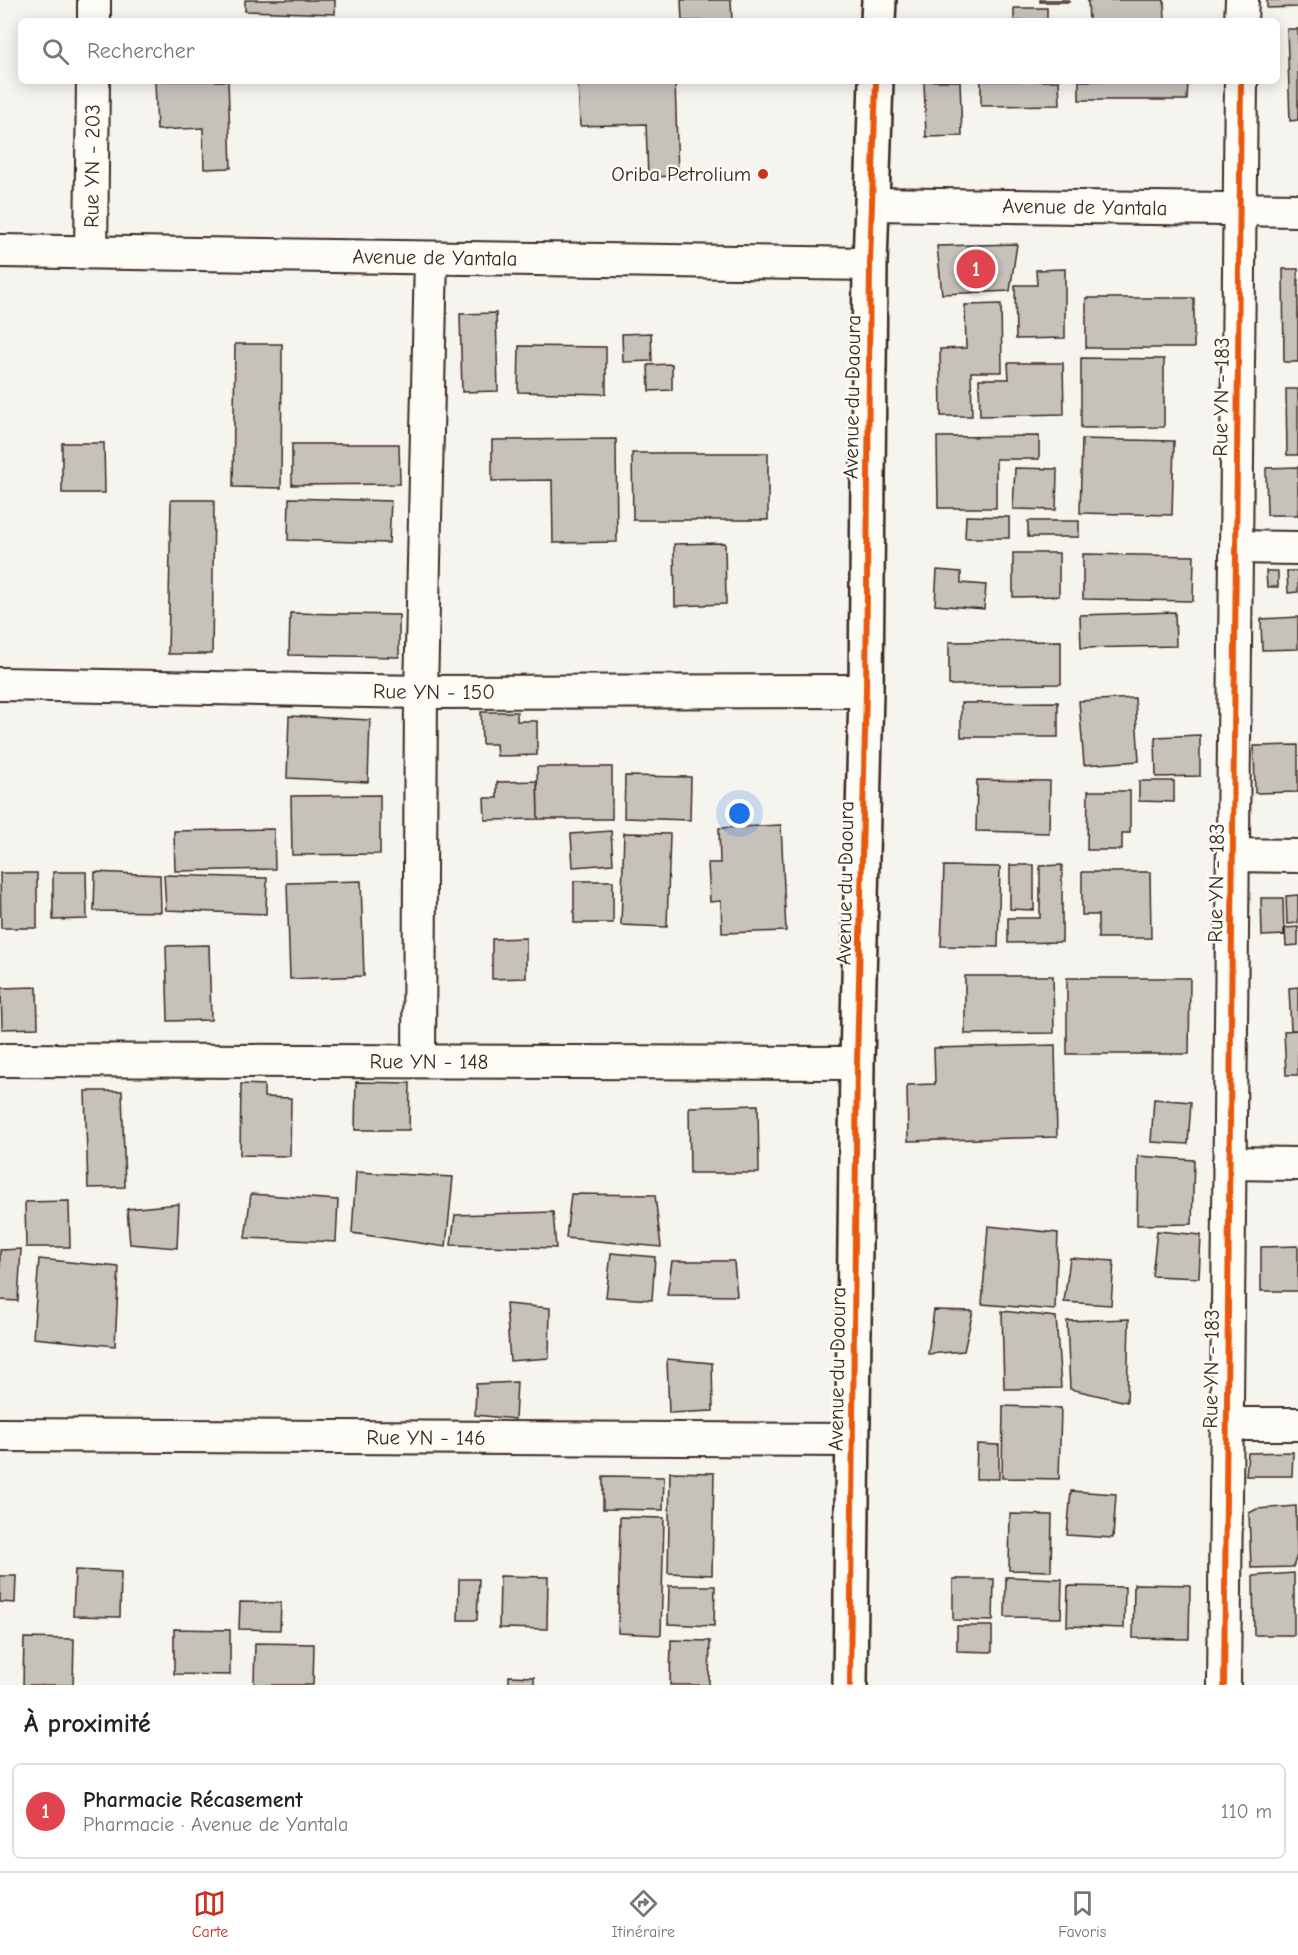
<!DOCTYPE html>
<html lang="fr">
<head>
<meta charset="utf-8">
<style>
  body { margin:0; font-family:"Comic Neue",sans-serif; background:#f2f2f2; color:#222 }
  .you { position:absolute; left:740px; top:814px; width:21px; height:21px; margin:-15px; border:4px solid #fff; border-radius:50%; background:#1a73e8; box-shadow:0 0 0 9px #1a73e833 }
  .badge { display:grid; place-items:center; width:39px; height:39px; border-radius:50%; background:#c8321e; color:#fff; font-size:20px; font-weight:700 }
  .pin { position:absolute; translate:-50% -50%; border:3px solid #fff; box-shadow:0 2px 6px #0006 }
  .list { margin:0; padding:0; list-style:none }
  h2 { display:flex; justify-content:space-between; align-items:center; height:78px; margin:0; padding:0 24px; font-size:26px }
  h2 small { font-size:20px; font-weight:400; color:#767676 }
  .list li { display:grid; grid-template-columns:39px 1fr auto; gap:18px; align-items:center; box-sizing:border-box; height:96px; margin:0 12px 12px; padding:0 12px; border:2px solid #e0e0e0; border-radius:9px }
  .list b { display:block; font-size:22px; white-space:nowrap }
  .list p { margin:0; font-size:20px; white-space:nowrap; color:#767676 }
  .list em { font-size:20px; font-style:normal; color:#767676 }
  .icon { flex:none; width:33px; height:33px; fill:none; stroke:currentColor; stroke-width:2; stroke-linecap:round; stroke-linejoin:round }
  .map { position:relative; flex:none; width:1298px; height:1685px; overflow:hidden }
  .search { position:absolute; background:#fff; box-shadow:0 3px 15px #0003; left:18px; right:18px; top:18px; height:66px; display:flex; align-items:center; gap:15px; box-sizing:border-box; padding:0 21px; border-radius:9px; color:#767676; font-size:22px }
  .sheet { height:186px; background:#fff }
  nav { display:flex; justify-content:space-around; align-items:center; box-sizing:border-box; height:84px; border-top:2px solid #e0e0e0; background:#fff; font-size:16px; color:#767676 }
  nav a { display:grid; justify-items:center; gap:3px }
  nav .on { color:#c8321e }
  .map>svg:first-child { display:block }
</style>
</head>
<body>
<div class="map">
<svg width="1298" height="1685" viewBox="0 0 1298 1685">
  <rect width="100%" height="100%" fill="#f5f4ee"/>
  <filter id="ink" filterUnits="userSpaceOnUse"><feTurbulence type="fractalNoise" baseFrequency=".0167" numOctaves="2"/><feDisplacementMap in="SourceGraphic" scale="12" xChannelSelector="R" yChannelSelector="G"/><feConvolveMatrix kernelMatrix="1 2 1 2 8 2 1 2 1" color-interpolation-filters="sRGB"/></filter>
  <g filter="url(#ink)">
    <path fill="#c7c1bb" stroke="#3b2a1e" stroke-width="1.5" d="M 245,0 L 335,0 L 335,14 L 245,11 Z
      M 681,0 L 731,0 L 732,21 L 682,21 Z
      M 1040,0 L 1069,0 L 1069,2 L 1040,2 Z
      M 1088,0 L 1164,0 L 1165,21 L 1089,21 Z
      M 1267,0 L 1298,0 L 1298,7 L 1267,8 Z
      M 1014,8 L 1047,8 L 1047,21 L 1014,21 Z
      M 1287,29 L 1298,29 L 1298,120 L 1290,121 Z
      M 155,81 L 228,81 L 231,168 L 204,169 L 203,128 L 157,130 Z
      M 578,81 L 675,81 L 678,176 L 648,177 L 646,124 L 580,126 Z
      M 924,81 L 960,81 L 962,136 L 926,137 Z
      M 981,81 L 1059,81 L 1060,105 L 981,106 Z
      M 1079,81 L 1188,81 L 1187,100 L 1079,100 Z
      M 1017,244 L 1010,291 L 942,294 L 937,246 Z
      M 1065,269 L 1065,338 L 1016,339 L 1015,285 L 1037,285 L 1036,270 Z
      M 1283,269 L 1298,269 L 1298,362 L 1284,362 Z
      M 1086,298 L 1194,298 L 1194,348 L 1086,348 Z
      M 1001,304 L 1002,372 L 971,372 L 972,416 L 941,416 L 940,349 L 966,348 L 965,305 Z
      M 496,313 L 498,391 L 462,392 L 460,314 Z
      M 651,333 L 652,361 L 623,362 L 622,334 Z
      M 235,344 L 282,344 L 281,488 L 233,487 Z
      M 519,346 L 606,347 L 606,394 L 518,392 Z
      M 1081,358 L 1164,359 L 1164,427 L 1081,428 Z
      M 1008,363 L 1063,363 L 1064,414 L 980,416 L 979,379 L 1009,379 Z
      M 672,364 L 672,390 L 649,391 L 648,365 Z
      M 1286,389 L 1298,389 L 1298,455 L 1287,455 Z
      M 1039,436 L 1039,459 L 996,459 L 996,508 L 938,508 L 937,437 Z
      M 616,439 L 617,542 L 553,543 L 552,480 L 492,481 L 492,440 Z
      M 1082,439 L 1174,441 L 1172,515 L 1080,513 Z
      M 62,443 L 104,443 L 105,493 L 62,493 Z
      M 292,444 L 399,444 L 400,484 L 292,485 Z
      M 632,453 L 768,453 L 768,520 L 633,520 Z
      M 1298,467 L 1298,515 L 1267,515 L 1266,468 Z
      M 1015,468 L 1057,469 L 1056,510 L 1013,509 Z
      M 289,498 L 391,501 L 389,543 L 288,540 Z
      M 171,500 L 214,500 L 212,654 L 168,654 Z
      M 966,516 L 1009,517 L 1009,538 L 965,538 Z
      M 1028,521 L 1079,521 L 1079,537 L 1028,537 Z
      M 725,543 L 726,604 L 675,606 L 674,544 Z
      M 1013,553 L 1059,553 L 1059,596 L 1013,597 Z
      M 1083,554 L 1194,556 L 1193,601 L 1083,599 Z
      M 937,570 L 961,572 L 961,583 L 986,585 L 984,609 L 935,605 Z
      M 1266,571 L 1278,571 L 1278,587 L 1267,587 Z
      M 1287,571 L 1298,571 L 1298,592 L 1288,593 Z
      M 1175,612 L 1176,646 L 1081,648 L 1080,615 Z
      M 290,613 L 399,615 L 399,657 L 289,655 Z
      M 1298,617 L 1298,649 L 1262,650 L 1261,619 Z
      M 1061,641 L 1061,684 L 949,685 L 949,642 Z
      M 1135,698 L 1139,761 L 1084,765 L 1079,701 Z
      M 1058,702 L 1058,737 L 961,737 L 961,703 Z
      M 481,712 L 517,712 L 517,721 L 537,721 L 537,755 L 497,756 L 496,744 L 482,744 Z
      M 289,716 L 370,720 L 368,782 L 287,778 Z
      M 1200,735 L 1200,776 L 1156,777 L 1155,737 Z
      M 1298,745 L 1298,792 L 1255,793 L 1254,746 Z
      M 537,767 L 612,767 L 612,819 L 538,819 Z
      M 625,776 L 691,777 L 690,820 L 624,818 Z
      M 977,780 L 1050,781 L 1049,833 L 976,831 Z
      M 537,781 L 538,819 L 485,820 L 484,798 L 497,798 L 497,782 Z
      M 1139,781 L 1174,781 L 1174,802 L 1139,801 Z
      M 1088,791 L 1130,791 L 1130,833 L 1122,833 L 1122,850 L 1087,850 Z
      M 380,795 L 380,854 L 292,855 L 291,796 Z
      M 781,825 L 786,931 L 722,933 L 721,901 L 710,902 L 708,863 L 720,863 L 719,828 Z
      M 274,829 L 275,869 L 175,871 L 174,831 Z
      M 611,831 L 613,864 L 573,867 L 571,834 Z
      M 624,833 L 670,834 L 667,927 L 621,925 Z
      M 1010,865 L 1034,865 L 1034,910 L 1010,909 Z
      M 1062,865 L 1062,942 L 1008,943 L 1008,918 L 1040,918 L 1040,866 Z
      M 944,866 L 1000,867 L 998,947 L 941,946 Z
      M 53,872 L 86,872 L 87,919 L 53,920 Z
      M 95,872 L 160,875 L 161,912 L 94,911 Z
      M 1082,872 L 1150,872 L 1151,938 L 1098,938 L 1098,915 L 1082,915 Z
      M 0,873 L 37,873 L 37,928 L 1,928 Z
      M 164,875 L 267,878 L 266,914 L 166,910 Z
      M 361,881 L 364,976 L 290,979 L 287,883 Z
      M 574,881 L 613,881 L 613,923 L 574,923 Z
      M 1298,895 L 1298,923 L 1287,924 L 1286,896 Z
      M 1261,898 L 1283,898 L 1284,935 L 1262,936 Z
      M 1298,927 L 1298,945 L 1286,946 L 1285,928 Z
      M 526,938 L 526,978 L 492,979 L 492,939 Z
      M 209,945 L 211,1020 L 168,1021 L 166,946 Z
      M 965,976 L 1053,976 L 1054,1033 L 965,1034 Z
      M 1067,978 L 1190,978 L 1189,1054 L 1067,1054 Z
      M 37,987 L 38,1028 L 2,1029 L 1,988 Z
      M 1298,987 L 1298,1030 L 1291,1030 L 1289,988 Z
      M 1298,1030 L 1298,1075 L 1286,1075 L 1284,1031 Z
      M 1055,1045 L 1057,1137 L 908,1141 L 907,1085 L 935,1084 L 934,1048 Z
      M 356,1082 L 410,1083 L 409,1130 L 355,1130 Z
      M 241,1084 L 264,1085 L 264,1097 L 291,1098 L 290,1156 L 240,1155 Z
      M 85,1091 L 122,1091 L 125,1187 L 88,1188 Z
      M 1154,1099 L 1191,1102 L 1188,1144 L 1151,1142 Z
      M 758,1105 L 759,1173 L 690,1173 L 689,1107 Z
      M 1138,1156 L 1194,1160 L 1192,1224 L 1137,1225 Z
      M 356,1172 L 453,1177 L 446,1247 L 352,1233 Z
      M 251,1194 L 338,1200 L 336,1242 L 245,1238 Z
      M 571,1194 L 655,1195 L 661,1247 L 566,1238 Z
      M 69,1201 L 70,1247 L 26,1247 L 25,1202 Z
      M 179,1204 L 177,1248 L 130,1244 L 127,1209 Z
      M 553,1212 L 556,1248 L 451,1245 L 455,1215 Z
      M 988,1226 L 1058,1233 L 1055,1310 L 982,1304 Z
      M 1157,1231 L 1201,1235 L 1199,1278 L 1152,1276 Z
      M 1298,1246 L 1298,1291 L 1261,1291 L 1261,1247 Z
      M 21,1249 L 18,1301 L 0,1300 L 0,1250 Z
      M 611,1253 L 655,1257 L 652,1300 L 606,1297 Z
      M 1070,1258 L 1114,1261 L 1111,1305 L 1064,1302 Z
      M 39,1259 L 119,1267 L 115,1346 L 33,1338 Z
      M 672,1261 L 734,1261 L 737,1296 L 667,1295 Z
      M 506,1304 L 550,1308 L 549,1358 L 510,1361 Z
      M 934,1310 L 973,1311 L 964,1351 L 928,1354 Z
      M 1002,1311 L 1056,1317 L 1061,1388 L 1004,1389 Z
      M 1129,1319 L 1127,1402 L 1070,1389 L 1067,1321 Z
      M 667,1359 L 712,1363 L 713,1411 L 669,1413 Z
      M 517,1382 L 515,1419 L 475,1415 L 476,1384 Z
      M 1003,1406 L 1061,1408 L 1059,1479 L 1002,1478 Z
      M 977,1444 L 999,1445 L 999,1479 L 976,1479 Z
      M 1293,1452 L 1292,1476 L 1246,1476 L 1248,1453 Z
      M 670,1472 L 714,1473 L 712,1575 L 668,1573 Z
      M 603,1476 L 664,1477 L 663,1510 L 603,1509 Z
      M 1071,1491 L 1116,1494 L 1113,1538 L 1067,1535 Z
      M 1296,1506 L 1297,1555 L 1293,1567 L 1251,1568 L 1249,1513 L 1257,1509 Z
      M 1010,1514 L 1052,1515 L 1051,1571 L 1009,1570 Z
      M 620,1517 L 664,1518 L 661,1635 L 618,1633 Z
      M 75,1570 L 121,1572 L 120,1617 L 73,1616 Z
      M 1294,1573 L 1294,1635 L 1254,1635 L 1253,1576 Z
      M 0,1576 L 16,1576 L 15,1603 L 0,1602 Z
      M 500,1576 L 548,1577 L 547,1629 L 499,1628 Z
      M 1006,1577 L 1062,1579 L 1061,1618 L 1005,1617 Z
      M 459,1579 L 479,1579 L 477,1620 L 458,1620 Z
      M 953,1579 L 994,1579 L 993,1621 L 953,1620 Z
      M 1134,1584 L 1190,1585 L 1189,1639 L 1133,1638 Z
      M 669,1586 L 715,1586 L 714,1626 L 668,1624 Z
      M 1068,1586 L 1125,1587 L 1124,1628 L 1067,1626 Z
      M 240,1602 L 281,1603 L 280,1630 L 239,1629 Z
      M 957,1626 L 992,1626 L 992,1652 L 957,1651 Z
      M 174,1629 L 230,1630 L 230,1675 L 174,1674 Z
      M 24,1638 L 74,1639 L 73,1685 L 23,1685 Z
      M 671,1640 L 710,1641 L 709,1685 L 670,1685 Z
      M 255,1643 L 314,1644 L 313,1685 L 254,1685 Z
      M 509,1676 L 534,1677 L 534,1685 L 509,1685 Z"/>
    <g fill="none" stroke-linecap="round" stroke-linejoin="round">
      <defs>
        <g id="minor">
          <path d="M 94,21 L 94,0"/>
          <path d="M 1241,21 L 1242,0"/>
          <path id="s1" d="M 872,204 L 1298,210"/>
          <path id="s2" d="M 0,251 L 870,264"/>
          <path id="s3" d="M 91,252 L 93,81"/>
          <path d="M 1236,547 L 1298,548"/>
          <path id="s4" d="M 0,684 L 421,692 L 866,691"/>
          <path d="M 1233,855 L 1298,856"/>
          <path id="s5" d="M 0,1060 L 857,1063"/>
          <path d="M 419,1061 L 421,692 L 431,258"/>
          <path d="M 1229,1163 L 1298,1164"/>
          <path d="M 1227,1424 L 1298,1424"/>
          <path id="s6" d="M 0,1435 L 852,1440"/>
          <path d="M 1224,1685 L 1241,81"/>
        </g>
        <path id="tertiary" d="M 878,21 L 879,0
          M 850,1685 L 857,1063 L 866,691 L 870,264 L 876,81"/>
      </defs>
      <use href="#minor" stroke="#3b2a1e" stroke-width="36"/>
      <use href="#tertiary" stroke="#3b2a1e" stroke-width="38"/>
      <use href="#minor" stroke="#fdfcf7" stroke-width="32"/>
      <use href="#tertiary" stroke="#fdfcf7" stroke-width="33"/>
      <defs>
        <path id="cycleway" d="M 850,1685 L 857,1063 L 866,691 L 870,264 L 876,81
          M 1224,1685 L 1241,81"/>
      </defs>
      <use href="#cycleway" stroke="#fdfcf7" stroke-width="10"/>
      <use href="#cycleway" stroke="#e8590c" stroke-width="6"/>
    </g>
  </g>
  <circle fill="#c8321e" stroke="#fdfcf7" stroke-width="2" cx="763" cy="174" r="6"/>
  <g text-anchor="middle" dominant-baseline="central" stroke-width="5" stroke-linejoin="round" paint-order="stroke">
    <g font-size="21" fill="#3b2a1e" stroke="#fdfcf7">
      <text stroke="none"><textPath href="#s3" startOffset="86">Rue YN - 203</textPath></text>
      <text stroke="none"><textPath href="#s1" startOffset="213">Avenue de Yantala</textPath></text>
      <text stroke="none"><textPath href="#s2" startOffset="435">Avenue de Yantala</textPath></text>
      <text transform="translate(852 397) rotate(-89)">Avenue du Daoura</text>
      <text transform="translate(1221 397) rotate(-89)">Rue YN - 183</text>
      <text stroke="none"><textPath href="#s4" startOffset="434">Rue YN - 150</textPath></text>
      <text transform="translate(845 883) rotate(-89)">Avenue du Daoura</text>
      <text transform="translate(1216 883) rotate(-89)">Rue YN - 183</text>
      <text stroke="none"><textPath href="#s5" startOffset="429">Rue YN - 148</textPath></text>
      <text transform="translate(837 1369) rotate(-89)">Avenue du Daoura</text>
      <text transform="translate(1211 1369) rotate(-89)">Rue YN - 183</text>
      <text stroke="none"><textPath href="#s6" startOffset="426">Rue YN - 146</textPath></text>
    </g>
    <g font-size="21" fill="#3b2a1e" stroke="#fdfcf7" text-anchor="end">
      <text x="751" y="174">Oriba Petrolium</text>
    </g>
  </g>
</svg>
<div class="you"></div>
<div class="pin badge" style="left:976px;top:269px;background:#e0444e">1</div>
<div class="search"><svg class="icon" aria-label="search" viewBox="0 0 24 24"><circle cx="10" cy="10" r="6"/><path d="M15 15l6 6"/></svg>Rechercher</div>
</div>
<section class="sheet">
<h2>À proximité<small></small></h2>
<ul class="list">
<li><span class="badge" style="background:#e0444e">1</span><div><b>Pharmacie Récasement</b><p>Pharmacie · Avenue de Yantala</p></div><em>110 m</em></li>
</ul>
</section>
<nav>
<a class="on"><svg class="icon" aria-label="map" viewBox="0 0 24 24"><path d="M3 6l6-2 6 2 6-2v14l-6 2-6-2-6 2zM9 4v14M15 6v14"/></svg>Carte</a>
<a><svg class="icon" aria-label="directions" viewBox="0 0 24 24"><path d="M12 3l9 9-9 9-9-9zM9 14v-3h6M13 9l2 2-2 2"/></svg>Itinéraire</a>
<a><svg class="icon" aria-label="saved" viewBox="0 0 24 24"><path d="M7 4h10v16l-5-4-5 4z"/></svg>Favoris</a>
</nav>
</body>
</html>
